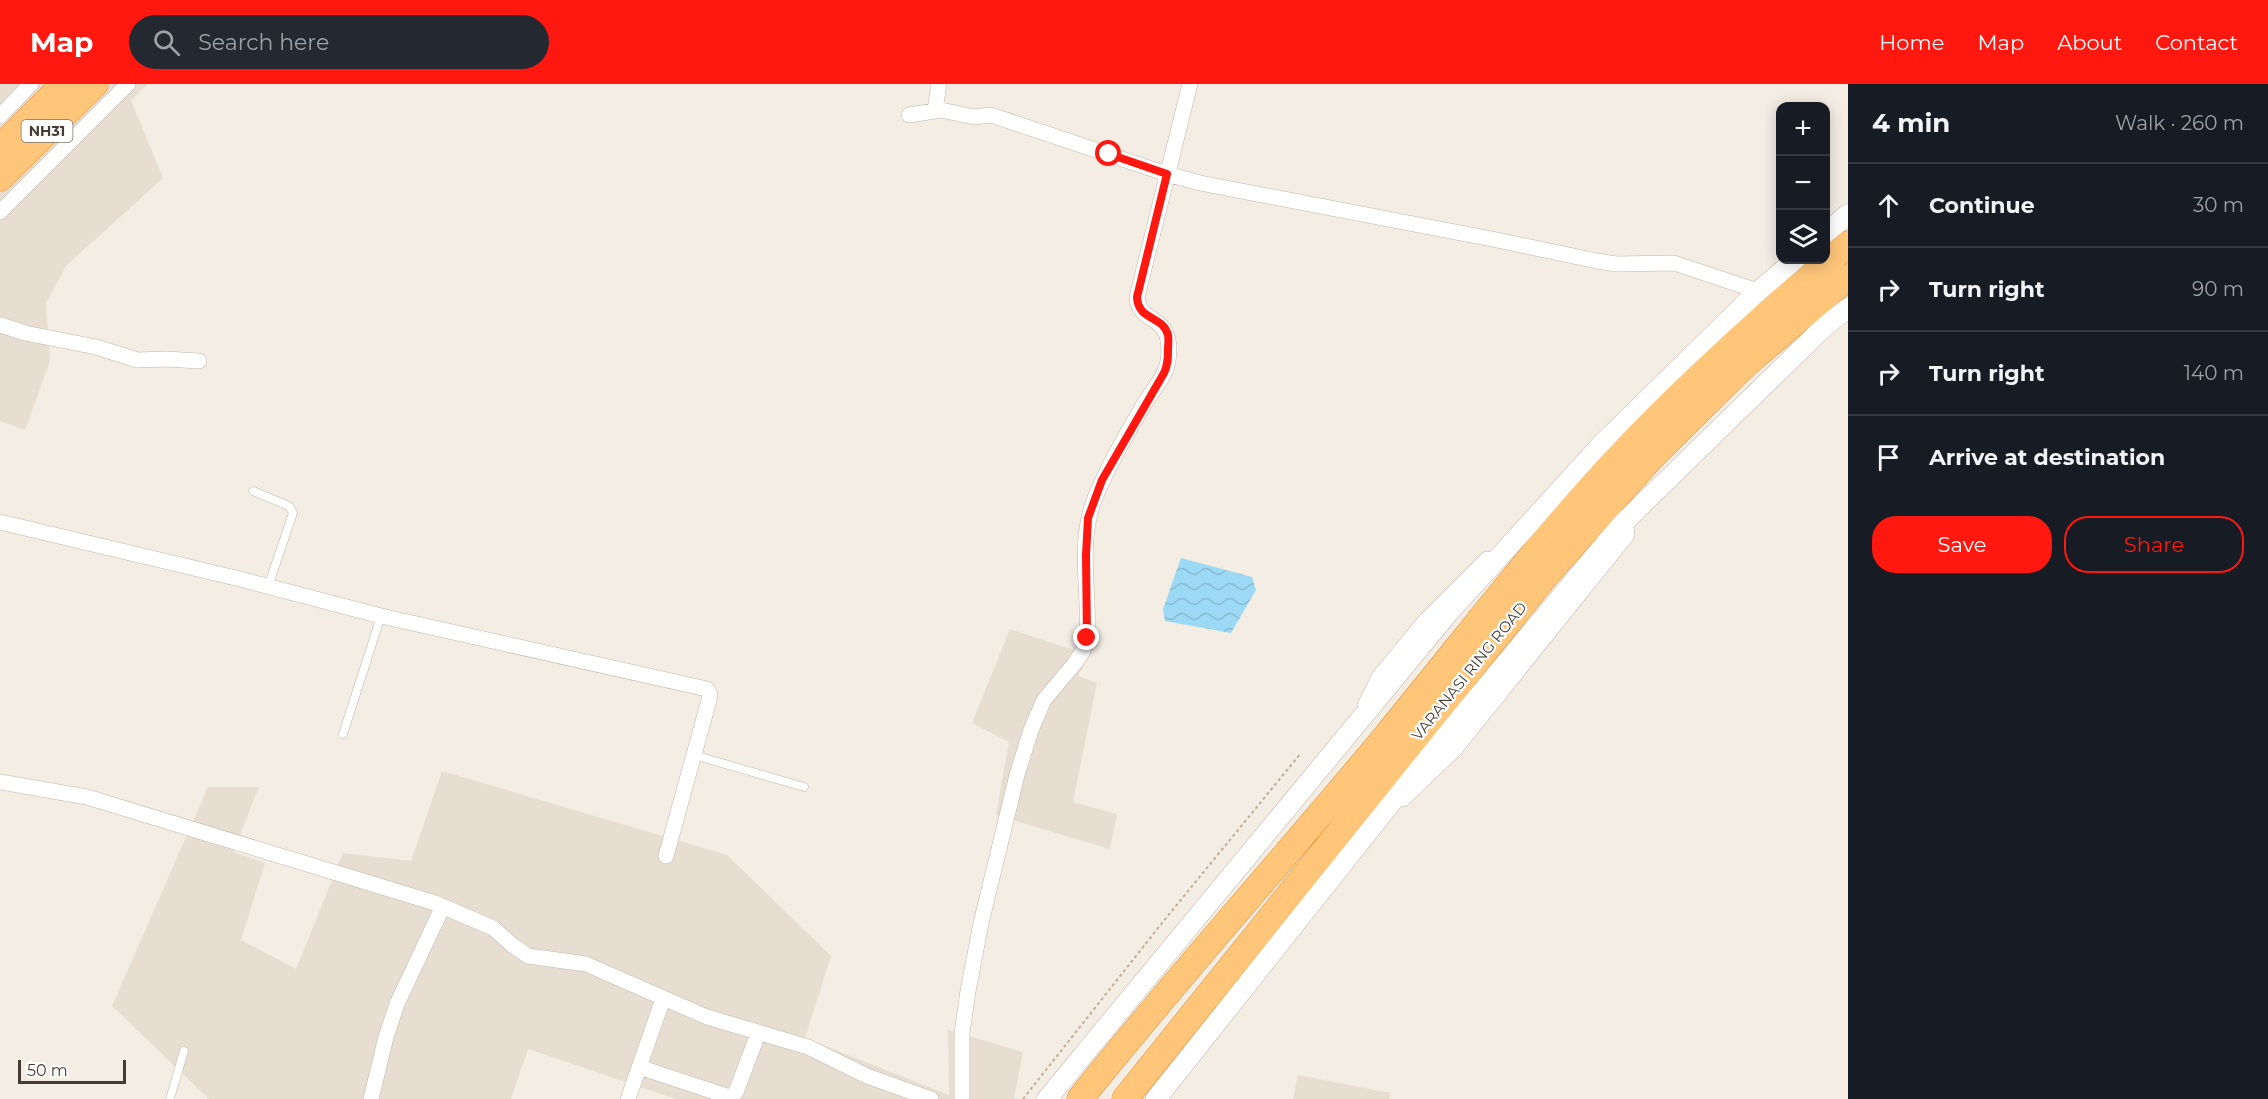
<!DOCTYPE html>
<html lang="en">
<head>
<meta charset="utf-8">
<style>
  body { margin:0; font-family:Montserrat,sans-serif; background:#242831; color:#f1f3f6 }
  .controls { position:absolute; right:18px; top:18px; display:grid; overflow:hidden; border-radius:12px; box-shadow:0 3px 15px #0003 }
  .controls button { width:54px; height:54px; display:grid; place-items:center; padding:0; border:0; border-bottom:2px solid #363941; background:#171b24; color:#f1f3f6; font:30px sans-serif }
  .scale { position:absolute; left:18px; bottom:15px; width:108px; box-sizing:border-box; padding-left:6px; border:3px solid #453c33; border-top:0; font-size:16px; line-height:21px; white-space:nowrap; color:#453c33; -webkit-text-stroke:4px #fff; paint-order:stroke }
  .stop { position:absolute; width:18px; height:18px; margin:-14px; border:4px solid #ff180f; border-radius:50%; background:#fff }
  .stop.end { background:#ff180f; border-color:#fff; box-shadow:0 2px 6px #0008 }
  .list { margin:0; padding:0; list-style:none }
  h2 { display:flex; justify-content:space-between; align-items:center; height:78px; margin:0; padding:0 24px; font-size:26px }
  h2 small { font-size:20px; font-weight:400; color:#9ea1a6 }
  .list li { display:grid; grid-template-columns:39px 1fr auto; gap:18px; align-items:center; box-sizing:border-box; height:84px; padding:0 24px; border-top:2px solid #363941 }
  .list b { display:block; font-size:22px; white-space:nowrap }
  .list em { font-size:20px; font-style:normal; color:#9ea1a6 }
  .actions { display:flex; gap:12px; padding:18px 24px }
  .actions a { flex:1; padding:14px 0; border:2px solid #ff180f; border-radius:24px; text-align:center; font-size:21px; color:#ff180f }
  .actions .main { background:#ff180f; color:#fff }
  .icon { flex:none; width:33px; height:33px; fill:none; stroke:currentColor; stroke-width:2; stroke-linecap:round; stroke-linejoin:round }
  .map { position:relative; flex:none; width:1848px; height:1015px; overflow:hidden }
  header { display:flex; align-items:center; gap:36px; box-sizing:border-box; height:84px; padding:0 30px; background:#ff180f; color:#fff }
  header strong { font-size:28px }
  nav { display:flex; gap:33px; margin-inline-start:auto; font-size:21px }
  .search { width:420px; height:54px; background:#242831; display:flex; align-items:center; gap:15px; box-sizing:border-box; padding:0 21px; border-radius:33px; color:#9ea1a6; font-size:22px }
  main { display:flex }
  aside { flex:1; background:#171b24 }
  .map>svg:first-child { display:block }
</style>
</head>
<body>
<header>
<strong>Map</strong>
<div class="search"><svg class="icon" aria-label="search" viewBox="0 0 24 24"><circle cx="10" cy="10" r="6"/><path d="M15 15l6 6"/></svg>Search here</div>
<nav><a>Home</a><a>Map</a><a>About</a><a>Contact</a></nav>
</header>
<main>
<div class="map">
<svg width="1848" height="1015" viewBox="0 0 1848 1015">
  <defs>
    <pattern id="water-waves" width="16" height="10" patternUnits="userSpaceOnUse" patternTransform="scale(1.5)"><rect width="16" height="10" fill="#9cd9f4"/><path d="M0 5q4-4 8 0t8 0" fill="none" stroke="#88bbd2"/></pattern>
  </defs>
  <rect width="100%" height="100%" fill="#f3ede4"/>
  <path fill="#e7ded1" d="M 0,0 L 148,0 L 131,16 L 163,94 L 66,182 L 46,219 L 50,277 L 25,346 L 0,337 Z
    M 1010,545 L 1089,571 L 1078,592 L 1097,599 L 1073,718 L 1117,730 L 1110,765 L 996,731 L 1009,658 L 972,639 Z
    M 442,687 L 727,771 L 831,872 L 805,954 L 949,1011 L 948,946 L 1023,968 L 1014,1015 L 676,1015 L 528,965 L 511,1015 L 209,1015 L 112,922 L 208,703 L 259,703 L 233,768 L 265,779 L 241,856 L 296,885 L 343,769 L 411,777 Z
    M 1298,991 L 1391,1009 L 1389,1015 L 1293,1015 Z"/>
  <path fill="url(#water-waves)" d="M 1181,474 L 1252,493 L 1256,506 L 1231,549 L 1165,537 L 1163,525 Z"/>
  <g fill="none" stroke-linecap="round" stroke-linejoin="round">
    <defs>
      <path id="service" d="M 253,407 L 289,422 L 293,429 L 268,503
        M 343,650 L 381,532
        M 694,671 L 804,703
        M 170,1015 L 184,967"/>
      <path id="minor" d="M 935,26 L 939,0
        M 909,31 L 941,26 L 974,33 L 991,31 L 1167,90 L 1200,99 L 1497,156 L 1597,177 L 1616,180 L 1674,179 L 1758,207
        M 0,32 L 31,0
        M 0,128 L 128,0
        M 0,241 L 25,249 L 96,263 L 137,276 L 166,275 L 199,277
        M 0,438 L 240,495 L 381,532 L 707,605 L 710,610 L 709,616 L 666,772
        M 1365,621 L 1379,593 L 1426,536 L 1487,475
        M 0,698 L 87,713 L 435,819 L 493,844 L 512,861 L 528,872 L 586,880 L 707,933 L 808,963 L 867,992 L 931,1015
        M 1403,715 L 1455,665 L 1627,451 L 1625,437
        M 639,983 L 727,1012 L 732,1012 L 736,1008 L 758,950
        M 371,1015 L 386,953 L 397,920 L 443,822
        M 628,1015 L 663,915
        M 962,1015 L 962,949 L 968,907 L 981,839 L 1017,691 L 1031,646 L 1044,616 L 1075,579 L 1083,567 L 1087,554 C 1090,508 1077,458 1095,414 C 1108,381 1127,350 1144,320 C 1152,307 1166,292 1168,277 C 1175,227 1139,243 1137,213 L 1190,0"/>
      <path id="tertiary" d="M 1826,149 L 1848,130
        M 1047,1015 L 1449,528 L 1601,361 L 1754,211 L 1795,176
        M 1156,1015 L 1421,681 L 1621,441 L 1825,242 L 1848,224"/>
      <path id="trunk" d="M 0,64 L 64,0
        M 0,94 L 95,0
        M 1080,1015 C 1179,891 1285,774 1386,652 C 1462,560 1534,464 1615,377 C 1688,299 1768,228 1848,160
        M 1125,1015 L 1546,491 L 1649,376 L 1746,280 L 1848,193"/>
    </defs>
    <use href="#service" stroke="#c2b6a9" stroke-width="9"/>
    <use href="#minor" stroke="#c2b6a9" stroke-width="16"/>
    <use href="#tertiary" stroke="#c2b6a9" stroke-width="21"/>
    <use href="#trunk" stroke="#e58c2b" stroke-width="27"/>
    <path stroke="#c1ad96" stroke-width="2" stroke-dasharray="3 3" stroke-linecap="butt" d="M 1023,1015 L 1166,834 L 1301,669"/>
    <use href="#service" stroke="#fff" stroke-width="8"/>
    <use href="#minor" stroke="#fff" stroke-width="15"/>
    <use href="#tertiary" stroke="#fff" stroke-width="20"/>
    <use href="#trunk" stroke="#ffc67a" stroke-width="26"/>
  </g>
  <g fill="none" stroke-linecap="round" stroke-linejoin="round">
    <path stroke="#ff180f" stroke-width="8" d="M 1087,554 L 1086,471 L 1088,434 L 1102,396 L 1164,289 C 1168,281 1168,274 1168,266 C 1168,261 1169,256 1168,251 C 1163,231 1138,237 1137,213 L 1167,90 L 1109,70"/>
  </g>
  <g text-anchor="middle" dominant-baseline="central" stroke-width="4.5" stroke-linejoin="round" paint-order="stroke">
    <rect fill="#fff" stroke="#7d7670" stroke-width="1.5" x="21.5" y="36" width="51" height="22" rx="4.5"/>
    <g font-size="14" font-weight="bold" fill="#453c33">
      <text x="47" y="47">NH31</text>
    </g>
    <g font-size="15" fill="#453c33" stroke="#fff">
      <text transform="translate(1469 587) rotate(-51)">VARANASI RING ROAD</text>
    </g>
  </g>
</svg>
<div class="controls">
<button>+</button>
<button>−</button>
<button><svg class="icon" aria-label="layers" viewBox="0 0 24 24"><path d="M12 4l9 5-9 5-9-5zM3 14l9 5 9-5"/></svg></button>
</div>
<div class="scale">50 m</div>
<div class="stop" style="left:1109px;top:70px"></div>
<div class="stop end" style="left:1087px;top:554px"></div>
</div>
<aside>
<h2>4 min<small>Walk · 260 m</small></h2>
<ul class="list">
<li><svg class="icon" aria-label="ahead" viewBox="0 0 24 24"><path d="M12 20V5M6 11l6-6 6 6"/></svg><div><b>Continue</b></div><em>30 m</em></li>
<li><svg class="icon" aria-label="right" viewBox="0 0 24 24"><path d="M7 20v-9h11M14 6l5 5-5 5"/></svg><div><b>Turn right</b></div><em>90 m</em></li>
<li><svg class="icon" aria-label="right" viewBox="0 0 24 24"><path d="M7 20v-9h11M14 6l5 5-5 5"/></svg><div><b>Turn right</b></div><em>140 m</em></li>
<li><svg class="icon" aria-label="arrive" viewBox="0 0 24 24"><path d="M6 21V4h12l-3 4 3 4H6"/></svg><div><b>Arrive at destination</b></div></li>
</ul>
<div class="actions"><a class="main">Save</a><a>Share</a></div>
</aside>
</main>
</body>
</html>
